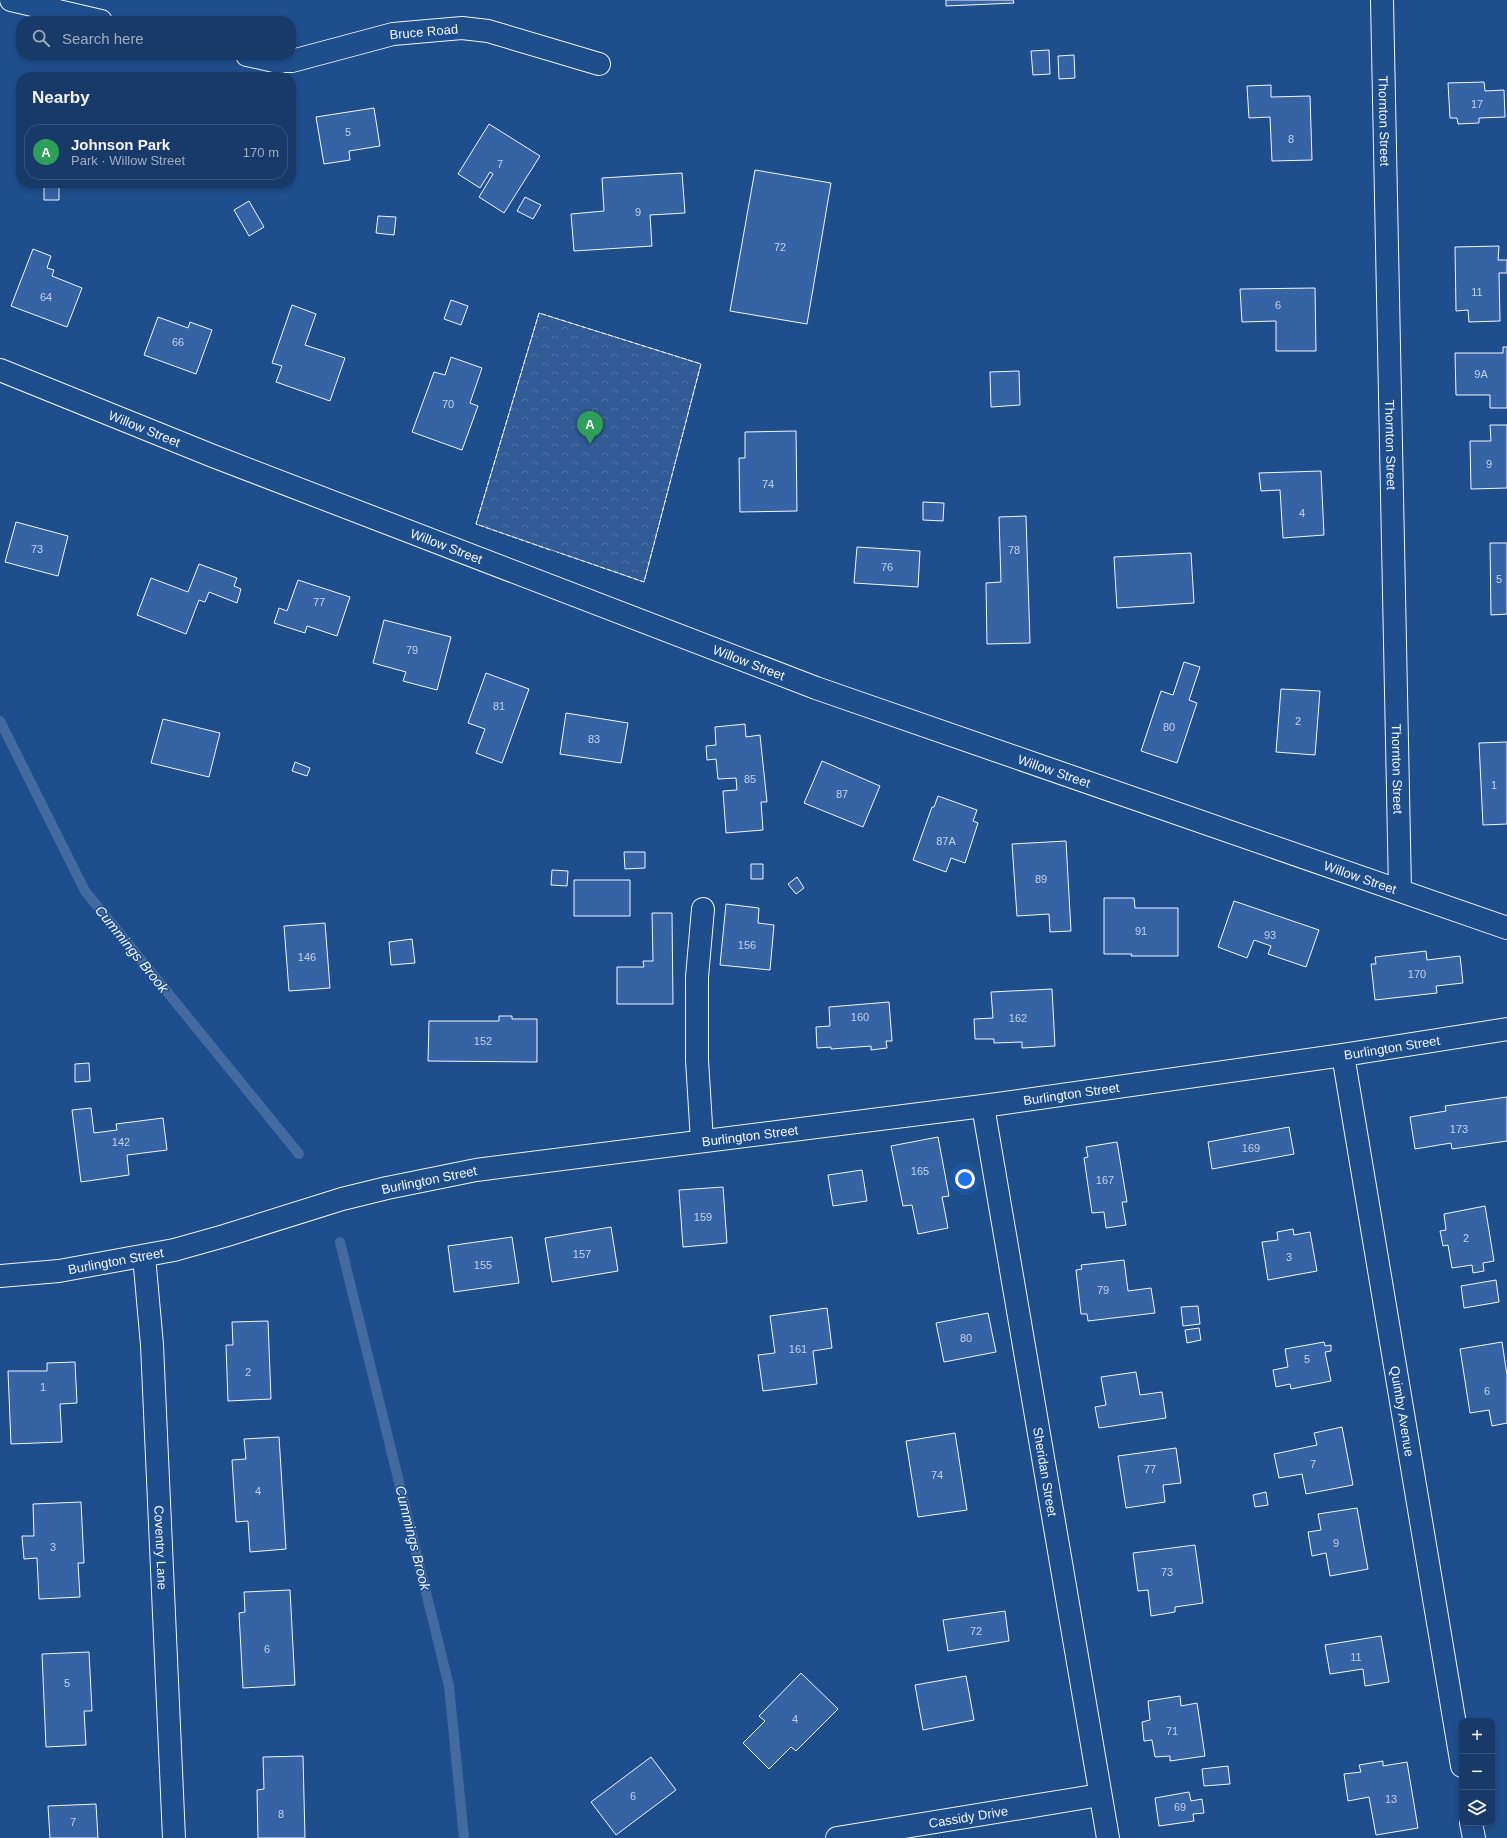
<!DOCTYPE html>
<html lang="en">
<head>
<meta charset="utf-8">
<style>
  body { margin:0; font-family:Arial,sans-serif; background:#20416f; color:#f1f3f6 }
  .controls { position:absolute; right:12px; bottom:12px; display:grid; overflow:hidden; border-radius:8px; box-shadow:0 2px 6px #0003 }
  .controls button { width:36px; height:36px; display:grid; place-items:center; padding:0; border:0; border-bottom:1px solid #36547d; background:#173a69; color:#f1f3f6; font:20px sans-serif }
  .you { position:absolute; left:965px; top:1179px; width:14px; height:14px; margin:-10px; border:3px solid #fff; border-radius:50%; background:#1a73e8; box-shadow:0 0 0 6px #1a73e833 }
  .badge { display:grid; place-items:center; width:26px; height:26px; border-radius:50%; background:#d6ab8b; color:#fff; font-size:13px; font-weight:700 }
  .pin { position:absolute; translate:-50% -33px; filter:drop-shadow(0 1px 2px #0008) }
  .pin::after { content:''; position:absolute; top:21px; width:14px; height:12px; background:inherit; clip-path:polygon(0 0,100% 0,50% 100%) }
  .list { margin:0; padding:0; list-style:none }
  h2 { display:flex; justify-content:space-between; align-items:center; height:52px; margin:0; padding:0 16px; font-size:17px }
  h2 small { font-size:13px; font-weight:400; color:#9eadc0 }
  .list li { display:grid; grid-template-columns:26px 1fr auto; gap:12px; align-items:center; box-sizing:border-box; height:56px; margin:0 8px 8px; padding:0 8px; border:1px solid #36547d; border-radius:16px }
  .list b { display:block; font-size:15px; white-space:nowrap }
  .list p { margin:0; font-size:13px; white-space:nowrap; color:#9eadc0 }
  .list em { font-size:13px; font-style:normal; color:#9eadc0 }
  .icon { flex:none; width:22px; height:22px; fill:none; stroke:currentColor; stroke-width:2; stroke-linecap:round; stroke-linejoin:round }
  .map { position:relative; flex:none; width:1507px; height:1838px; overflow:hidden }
  .search { position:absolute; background:#173a69; box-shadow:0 2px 6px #0003; left:16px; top:16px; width:280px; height:44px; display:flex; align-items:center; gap:10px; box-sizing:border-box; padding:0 14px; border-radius:16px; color:#9eadc0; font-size:15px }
  .panel { position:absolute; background:#173a69; box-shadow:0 2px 6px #0003; left:16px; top:72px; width:280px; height:116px; border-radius:16px }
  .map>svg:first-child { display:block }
</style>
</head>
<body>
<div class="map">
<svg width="1507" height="1838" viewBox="0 0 1507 1838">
  <defs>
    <pattern id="park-crowns" width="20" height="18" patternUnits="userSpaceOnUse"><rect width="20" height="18" fill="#305b95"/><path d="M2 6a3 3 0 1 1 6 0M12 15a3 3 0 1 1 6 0" fill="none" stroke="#4e73a5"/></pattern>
  </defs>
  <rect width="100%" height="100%" fill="#1f4e8c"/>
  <path fill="url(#park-crowns)" stroke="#a8bbd7" d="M 539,313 L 701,364 L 644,582 L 476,524 Z"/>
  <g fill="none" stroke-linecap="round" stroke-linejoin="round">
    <path stroke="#446ba0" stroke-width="10" d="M 0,721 L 85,891 L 299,1154
      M 340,1242 L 449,1686 L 464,1838"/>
  </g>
  <path fill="#3563a3" stroke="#f2f6ff" d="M 946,0 L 1013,0 L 1014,3 L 946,6 Z
    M 1049,50 L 1050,74 L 1033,75 L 1031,51 Z
    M 1074,55 L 1075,78 L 1059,79 L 1058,56 Z
    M 1484,82 L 1485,91 L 1504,90 L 1505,117 L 1479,118 L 1479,123 L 1458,124 L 1457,118 L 1450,118 L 1448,83 Z
    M 1271,85 L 1271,97 L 1310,96 L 1312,160 L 1272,161 L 1270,117 L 1249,118 L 1247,86 Z
    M 374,108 L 380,146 L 349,151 L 350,160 L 324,164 L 316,117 Z
    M 489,124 L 540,156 L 504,213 L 479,197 L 493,174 L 490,172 L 480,188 L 458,174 Z
    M 755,170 L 831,183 L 807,324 L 730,311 Z
    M 682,173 L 685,213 L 650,215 L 652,246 L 574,251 L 571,214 L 604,211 L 602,178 Z
    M 44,187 L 59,187 L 59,200 L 44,200 Z
    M 525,197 L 541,205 L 533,219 L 517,211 Z
    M 249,201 L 264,227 L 249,236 L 234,210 Z
    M 378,216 L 396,217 L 394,235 L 376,233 Z
    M 1499,246 L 1498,260 L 1507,260 L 1507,273 L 1499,273 L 1500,321 L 1469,322 L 1468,310 L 1456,311 L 1455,247 Z
    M 33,249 L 51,256 L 47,268 L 54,270 L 52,276 L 82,288 L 67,327 L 11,306 Z
    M 1315,288 L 1316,351 L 1276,351 L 1276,321 L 1242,322 L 1240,289 Z
    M 451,300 L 468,306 L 461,325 L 444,319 Z
    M 292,305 L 316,314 L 305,345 L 345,358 L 330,401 L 276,382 L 282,366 L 272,363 Z
    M 158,317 L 188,328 L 190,322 L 212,330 L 196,374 L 144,355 Z
    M 1503,347 L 1507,347 L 1507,408 L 1490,408 L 1490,395 L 1456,395 L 1455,353 L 1503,353 Z
    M 451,357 L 482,368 L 470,403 L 478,406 L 462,450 L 412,432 L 434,372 L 445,375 Z
    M 1019,371 L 1020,405 L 991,407 L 990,372 Z
    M 1490,425 L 1507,425 L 1507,488 L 1471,489 L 1470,441 L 1491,441 Z
    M 796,431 L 797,511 L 740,512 L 739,458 L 745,458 L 745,432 Z
    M 1321,471 L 1324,535 L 1283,538 L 1280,490 L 1261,491 L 1259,473 Z
    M 923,502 L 944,503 L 943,521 L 923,520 Z
    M 1026,516 L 1030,643 L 987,644 L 986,583 L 1001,582 L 999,517 Z
    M 16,522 L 68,536 L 58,576 L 5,562 Z
    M 1490,543 L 1507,543 L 1507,614 L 1491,615 Z
    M 857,547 L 920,551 L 918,587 L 854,583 Z
    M 1191,553 L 1194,603 L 1117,608 L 1114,557 Z
    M 199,564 L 237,578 L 234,586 L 241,589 L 237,603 L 209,592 L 205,602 L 199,600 L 186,634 L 137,615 L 151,578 L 188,592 Z
    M 298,580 L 350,597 L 337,636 L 307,626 L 305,633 L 274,623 L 279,608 L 287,611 Z
    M 384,620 L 451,637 L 437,690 L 403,681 L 406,672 L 373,663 Z
    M 1184,662 L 1200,667 L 1189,700 L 1197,703 L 1177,763 L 1141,751 L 1161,691 L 1173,695 Z
    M 486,673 L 529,689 L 502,763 L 476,753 L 485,729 L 468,723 Z
    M 1281,689 L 1320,691 L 1315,755 L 1276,752 Z
    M 566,713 L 628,723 L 621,763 L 560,754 Z
    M 163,719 L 220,733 L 209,777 L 151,763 Z
    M 745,724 L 746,737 L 760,735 L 767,802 L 761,802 L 763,830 L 726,833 L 723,791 L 737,790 L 736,778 L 718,779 L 716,759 L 707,760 L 706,746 L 716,745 L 715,727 Z
    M 1507,742 L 1507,824 L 1483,825 L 1479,743 Z
    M 822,761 L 880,786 L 863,827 L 804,803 Z
    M 295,762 L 310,768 L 307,776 L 292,771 Z
    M 938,796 L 977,810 L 973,821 L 978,823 L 965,863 L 951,858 L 946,872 L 913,860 L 932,807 L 934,807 Z
    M 1066,841 L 1071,931 L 1050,932 L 1049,914 L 1017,916 L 1012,844 Z
    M 624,852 L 645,852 L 645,868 L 625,869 Z
    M 751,864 L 763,864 L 763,879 L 751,879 Z
    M 552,870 L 568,871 L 567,886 L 551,885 Z
    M 797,877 L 804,888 L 796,894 L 788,884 Z
    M 574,880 L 630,880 L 630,916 L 574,916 Z
    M 1104,898 L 1134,898 L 1135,908 L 1178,908 L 1178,956 L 1131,956 L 1132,954 L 1104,954 Z
    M 1234,901 L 1319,930 L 1306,967 L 1268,954 L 1271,946 L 1254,940 L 1247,958 L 1218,947 Z
    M 726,904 L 759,908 L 758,923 L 774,925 L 770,970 L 720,965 Z
    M 652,913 L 672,913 L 673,1004 L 617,1004 L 617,967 L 644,967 L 643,961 L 653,961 Z
    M 325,923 L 330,988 L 289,991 L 284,926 Z
    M 412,939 L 415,963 L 391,965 L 389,942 Z
    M 1426,951 L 1427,960 L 1460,956 L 1463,983 L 1436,986 L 1437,993 L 1375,1000 L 1371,964 L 1376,964 L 1375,957 Z
    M 1052,989 L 1055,1046 L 1022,1048 L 1022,1042 L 994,1043 L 994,1039 L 975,1039 L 974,1019 L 993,1018 L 991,992 Z
    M 889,1002 L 892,1041 L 886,1041 L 887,1048 L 871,1050 L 871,1046 L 831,1049 L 831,1047 L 817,1048 L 816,1027 L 830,1026 L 829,1007 Z
    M 499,1016 L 512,1016 L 512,1019 L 537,1019 L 537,1062 L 428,1061 L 429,1021 L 499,1021 Z
    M 89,1063 L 90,1081 L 75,1082 L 75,1064 Z
    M 1507,1097 L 1507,1141 L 1452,1149 L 1451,1143 L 1415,1149 L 1410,1117 L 1446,1111 L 1445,1106 Z
    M 91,1108 L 94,1133 L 117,1130 L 116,1124 L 163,1118 L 167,1150 L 127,1155 L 129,1175 L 81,1182 L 72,1110 Z
    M 1289,1127 L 1294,1154 L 1212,1169 L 1208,1142 Z
    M 938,1137 L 949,1196 L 942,1197 L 948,1228 L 918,1234 L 912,1205 L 903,1206 L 891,1146 Z
    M 1117,1142 L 1127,1202 L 1122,1202 L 1126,1225 L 1106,1228 L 1104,1212 L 1092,1213 L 1084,1158 L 1088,1157 L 1086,1147 Z
    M 862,1170 L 867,1201 L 833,1206 L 828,1175 Z
    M 723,1187 L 727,1243 L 683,1247 L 679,1190 Z
    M 1485,1206 L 1494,1261 L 1483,1263 L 1484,1271 L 1473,1273 L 1472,1265 L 1452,1268 L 1448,1245 L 1443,1246 L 1440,1231 L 1446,1230 L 1444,1214 Z
    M 611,1227 L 618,1271 L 552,1282 L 545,1238 Z
    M 1293,1229 L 1294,1235 L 1310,1232 L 1317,1271 L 1268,1280 L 1262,1242 L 1278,1240 L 1277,1232 Z
    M 512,1237 L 519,1283 L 454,1292 L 448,1246 Z
    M 1124,1260 L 1128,1291 L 1151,1288 L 1155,1313 L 1088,1321 L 1087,1314 L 1081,1314 L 1076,1270 L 1082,1269 L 1081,1265 Z
    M 1496,1280 L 1499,1302 L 1464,1308 L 1461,1286 Z
    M 1198,1306 L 1200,1324 L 1183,1326 L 1181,1307 Z
    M 827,1308 L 832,1348 L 813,1351 L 817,1384 L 763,1391 L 758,1355 L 775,1353 L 770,1316 Z
    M 988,1313 L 996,1352 L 944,1362 L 936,1323 Z
    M 268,1321 L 271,1399 L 228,1401 L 226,1345 L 233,1345 L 232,1322 Z
    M 1199,1328 L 1201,1340 L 1187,1343 L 1185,1330 Z
    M 1324,1342 L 1325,1346 L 1331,1345 L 1331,1351 L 1325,1352 L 1331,1381 L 1291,1389 L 1290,1384 L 1276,1387 L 1273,1370 L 1288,1367 L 1285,1349 Z
    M 1502,1342 L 1507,1375 L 1507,1423 L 1492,1426 L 1489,1410 L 1470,1413 L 1460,1349 Z
    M 75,1362 L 77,1403 L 60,1404 L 62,1442 L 11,1444 L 8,1371 L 47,1371 L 47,1363 Z
    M 1136,1372 L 1140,1395 L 1162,1392 L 1166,1418 L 1099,1428 L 1095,1407 L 1106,1405 L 1101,1377 Z
    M 1342,1427 L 1353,1485 L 1306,1494 L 1302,1474 L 1279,1478 L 1274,1454 L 1317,1445 L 1314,1433 Z
    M 955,1433 L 967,1510 L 918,1517 L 906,1441 Z
    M 279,1437 L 286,1549 L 250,1552 L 248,1521 L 236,1522 L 232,1460 L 246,1459 L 244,1439 Z
    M 1176,1448 L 1181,1483 L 1163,1485 L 1165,1502 L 1126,1508 L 1118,1456 Z
    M 1266,1492 L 1268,1505 L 1255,1507 L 1253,1495 Z
    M 81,1502 L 84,1563 L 78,1563 L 80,1597 L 39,1599 L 37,1558 L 24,1559 L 22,1536 L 34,1536 L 33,1504 Z
    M 1357,1508 L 1368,1569 L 1330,1576 L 1326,1553 L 1312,1556 L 1308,1532 L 1321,1530 L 1318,1514 Z
    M 1195,1545 L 1203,1603 L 1175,1607 L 1175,1612 L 1151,1616 L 1148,1590 L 1138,1591 L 1133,1553 Z
    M 290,1590 L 295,1685 L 243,1688 L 239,1613 L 245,1612 L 244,1592 Z
    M 1005,1611 L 1009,1641 L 948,1651 L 943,1620 Z
    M 1381,1636 L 1389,1682 L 1365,1686 L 1363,1669 L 1330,1674 L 1325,1645 Z
    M 89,1652 L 92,1711 L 84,1711 L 86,1745 L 46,1747 L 42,1654 Z
    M 801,1673 L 838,1709 L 796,1751 L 791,1747 L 769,1769 L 743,1743 L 765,1721 L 759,1716 Z
    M 966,1676 L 974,1720 L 923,1730 L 915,1685 Z
    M 1180,1696 L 1181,1706 L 1197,1703 L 1205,1756 L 1170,1761 L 1170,1756 L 1155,1757 L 1152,1740 L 1144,1741 L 1142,1722 L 1150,1720 L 1148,1701 Z
    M 303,1756 L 305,1838 L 258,1838 L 257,1790 L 264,1789 L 263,1757 Z
    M 651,1757 L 676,1790 L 616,1835 L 591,1802 Z
    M 1383,1761 L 1383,1766 L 1407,1762 L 1418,1828 L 1376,1835 L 1369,1797 L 1348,1801 L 1344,1774 L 1361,1772 L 1359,1765 Z
    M 1228,1766 L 1230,1784 L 1204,1786 L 1202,1769 Z
    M 1189,1792 L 1191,1801 L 1202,1799 L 1204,1813 L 1193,1814 L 1194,1821 L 1159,1826 L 1155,1798 Z
    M 96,1804 L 98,1838 L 50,1838 L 48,1806 Z"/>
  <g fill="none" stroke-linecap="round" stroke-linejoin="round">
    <defs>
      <g id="minor">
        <path d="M 11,0 L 101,21"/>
        <path id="s1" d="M 1382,0 L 1400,890"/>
        <path id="s2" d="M 247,55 L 274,61 L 292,61 L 393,34 L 462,28 L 488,31 L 599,64"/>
        <path id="s3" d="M 0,370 L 213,456 L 816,688 L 1507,928"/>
        <path id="s4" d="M 1343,1055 L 1462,1766"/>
        <path id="s5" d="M 983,1106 L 1108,1838"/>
        <path d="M 702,1141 L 697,1060 L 697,977 L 703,909"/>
        <path id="s6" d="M 144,1256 L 152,1345 L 174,1838"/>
        <path id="s7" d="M 0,1276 L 59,1271 L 174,1250 L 224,1236 L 342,1199 L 387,1188 L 476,1170 L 983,1106 L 1343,1055 L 1507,1029"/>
        <path d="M 1471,1823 L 1474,1838"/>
        <path id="s8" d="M 837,1838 L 1100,1795"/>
      </g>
    </defs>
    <use href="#minor" stroke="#f2f6ff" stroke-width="24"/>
    <use href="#minor" stroke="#1f4e8c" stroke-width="22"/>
    <path stroke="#f2f6ff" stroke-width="1" stroke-dasharray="5 2" stroke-linecap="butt" d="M 550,550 L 476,524 L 539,313 L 701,364 L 644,582 L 557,552"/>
  </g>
  <g text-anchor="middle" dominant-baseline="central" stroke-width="3" stroke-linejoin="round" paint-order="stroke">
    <g font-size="11" fill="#c3d1e8">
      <text x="1477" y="104">17</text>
      <text x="348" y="132">5</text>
      <text x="1291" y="139">8</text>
      <text x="500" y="164">7</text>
      <text x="638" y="212">9</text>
      <text x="780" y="247">72</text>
      <text x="1477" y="292">11</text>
      <text x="46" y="297">64</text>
      <text x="1278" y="305">6</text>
      <text x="178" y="342">66</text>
      <text x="1481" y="374">9A</text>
      <text x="448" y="404">70</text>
      <text x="1489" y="464">9</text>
      <text x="768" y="484">74</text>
      <text x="1302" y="513">4</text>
      <text x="37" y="549">73</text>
      <text x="1014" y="550">78</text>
      <text x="887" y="567">76</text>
      <text x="1499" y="579">5</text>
      <text x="319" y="602">77</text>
      <text x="412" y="650">79</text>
      <text x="499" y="706">81</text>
      <text x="1298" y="721">2</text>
      <text x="1169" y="727">80</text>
      <text x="594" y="739">83</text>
      <text x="750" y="779">85</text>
      <text x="1494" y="785">1</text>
      <text x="842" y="794">87</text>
      <text x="946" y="841">87A</text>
      <text x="1041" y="879">89</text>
      <text x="1141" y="931">91</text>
      <text x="1270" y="935">93</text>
      <text x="747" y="945">156</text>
      <text x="307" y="957">146</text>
      <text x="1417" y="974">170</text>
      <text x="860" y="1017">160</text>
      <text x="1018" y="1018">162</text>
      <text x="483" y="1041">152</text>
      <text x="1459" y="1129">173</text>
      <text x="121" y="1142">142</text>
      <text x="1251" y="1148">169</text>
      <text x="920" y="1171">165</text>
      <text x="1105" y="1180">167</text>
      <text x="703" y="1217">159</text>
      <text x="1466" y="1238">2</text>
      <text x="582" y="1254">157</text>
      <text x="1289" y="1257">3</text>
      <text x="483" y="1265">155</text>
      <text x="1103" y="1290">79</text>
      <text x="966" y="1338">80</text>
      <text x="798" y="1349">161</text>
      <text x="1307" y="1359">5</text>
      <text x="248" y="1372">2</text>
      <text x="43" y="1387">1</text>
      <text x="1487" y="1391">6</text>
      <text x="1313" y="1464">7</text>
      <text x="1150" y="1469">77</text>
      <text x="937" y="1475">74</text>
      <text x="258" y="1491">4</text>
      <text x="1336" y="1543">9</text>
      <text x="53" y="1547">3</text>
      <text x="1167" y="1572">73</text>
      <text x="976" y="1631">72</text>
      <text x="267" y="1649">6</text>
      <text x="1356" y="1657">11</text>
      <text x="67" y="1683">5</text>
      <text x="795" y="1719">4</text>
      <text x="1172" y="1731">71</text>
      <text x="633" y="1796">6</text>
      <text x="1391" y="1799">13</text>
      <text x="1180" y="1807">69</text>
      <text x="281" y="1814">8</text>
      <text x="73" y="1822">7</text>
    </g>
    <g font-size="13" fill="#f2f6ff" stroke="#1f4e8c">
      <text stroke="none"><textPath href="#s2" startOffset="181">Bruce Road</textPath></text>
      <text stroke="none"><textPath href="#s1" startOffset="121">Thornton Street</textPath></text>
      <text stroke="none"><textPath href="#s3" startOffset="156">Willow Street</textPath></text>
      <text stroke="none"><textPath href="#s1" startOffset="445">Thornton Street</textPath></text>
      <text stroke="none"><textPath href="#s3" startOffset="480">Willow Street</textPath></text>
      <text stroke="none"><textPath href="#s3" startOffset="804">Willow Street</textPath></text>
      <text stroke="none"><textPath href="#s1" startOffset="769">Thornton Street</textPath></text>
      <text stroke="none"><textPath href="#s3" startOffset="1128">Willow Street</textPath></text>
      <text stroke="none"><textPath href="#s3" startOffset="1452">Willow Street</textPath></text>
      <text stroke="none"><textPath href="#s7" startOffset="1413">Burlington Street</textPath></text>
      <text stroke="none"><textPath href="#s7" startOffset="1089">Burlington Street</textPath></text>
      <text stroke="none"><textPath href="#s7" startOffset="765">Burlington Street</textPath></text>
      <text stroke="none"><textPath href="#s7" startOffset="441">Burlington Street</textPath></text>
      <text stroke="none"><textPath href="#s7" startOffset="117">Burlington Street</textPath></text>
      <text stroke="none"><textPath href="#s4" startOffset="361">Quimby Avenue</textPath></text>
      <text stroke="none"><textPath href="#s5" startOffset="371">Sheridan Street</textPath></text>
      <text stroke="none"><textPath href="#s6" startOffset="292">Coventry Lane</textPath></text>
      <text stroke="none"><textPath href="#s8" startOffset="133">Cassidy Drive</textPath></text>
    </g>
    <g font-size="14" font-style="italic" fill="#f2f6ff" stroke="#1f4e8c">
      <text transform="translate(132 949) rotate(51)">Cummings Brook</text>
      <text transform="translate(413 1538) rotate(76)">Cummings Brook</text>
    </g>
  </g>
</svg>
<div class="controls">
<button>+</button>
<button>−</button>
<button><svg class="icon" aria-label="layers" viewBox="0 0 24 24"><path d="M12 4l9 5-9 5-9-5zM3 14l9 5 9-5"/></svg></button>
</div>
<div class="you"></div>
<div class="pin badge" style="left:590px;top:444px;background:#2e9e5b">A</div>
<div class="search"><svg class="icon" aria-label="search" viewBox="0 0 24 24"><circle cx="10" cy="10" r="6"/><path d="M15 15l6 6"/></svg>Search here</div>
<section class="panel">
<h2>Nearby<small></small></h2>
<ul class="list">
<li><span class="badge" style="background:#2e9e5b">A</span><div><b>Johnson Park</b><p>Park · Willow Street</p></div><em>170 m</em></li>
</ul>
</section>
</div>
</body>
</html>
